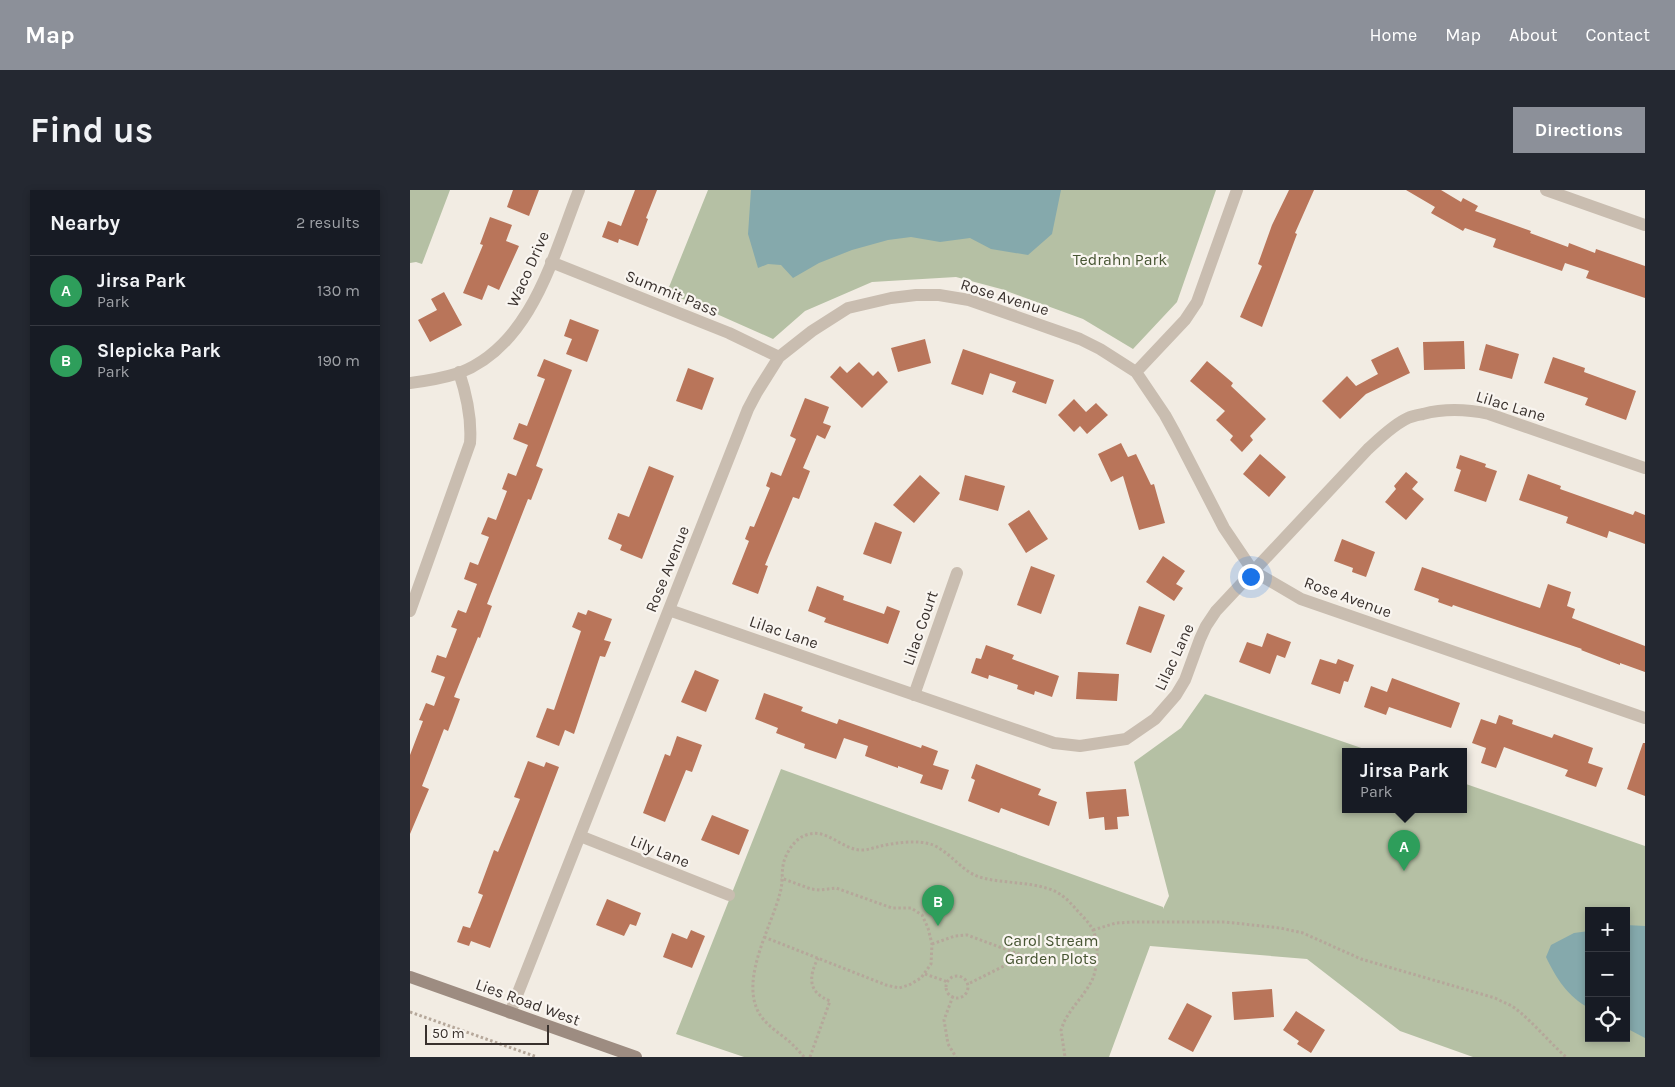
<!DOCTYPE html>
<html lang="en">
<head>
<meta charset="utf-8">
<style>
  body { margin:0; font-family:Karla,sans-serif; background:#242831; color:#f1f3f6 }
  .controls { position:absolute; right:15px; bottom:15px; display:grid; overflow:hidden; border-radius:0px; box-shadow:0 2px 8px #0003 }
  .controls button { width:45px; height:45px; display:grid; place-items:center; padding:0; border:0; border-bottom:1px solid #363941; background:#171b24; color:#f1f3f6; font:25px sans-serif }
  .scale { position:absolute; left:15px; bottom:12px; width:124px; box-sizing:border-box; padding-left:5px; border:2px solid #39312d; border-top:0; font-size:14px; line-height:18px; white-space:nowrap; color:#39312d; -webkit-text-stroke:4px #f9f5f0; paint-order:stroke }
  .you { position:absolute; left:840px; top:386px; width:18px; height:18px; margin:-12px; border:4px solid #fff; border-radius:50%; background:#1a73e8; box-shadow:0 0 0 8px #1a73e833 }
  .badge { display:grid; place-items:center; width:32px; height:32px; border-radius:50%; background:#8c9099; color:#fff; font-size:16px; font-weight:700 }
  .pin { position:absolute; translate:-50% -41px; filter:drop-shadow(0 1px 2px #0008) }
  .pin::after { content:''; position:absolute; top:26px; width:18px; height:15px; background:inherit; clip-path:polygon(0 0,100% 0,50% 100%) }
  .popup { position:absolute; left:932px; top:558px; width:125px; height:65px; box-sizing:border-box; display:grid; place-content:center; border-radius:0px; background:#171b24; filter:drop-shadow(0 1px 4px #0005); font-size:16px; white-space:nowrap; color:#9ea1a6 }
  .popup b { font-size:19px; color:#f1f3f6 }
  .popup::after { content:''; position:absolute; left:50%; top:100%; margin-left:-10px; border:10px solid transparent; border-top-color:#171b24 }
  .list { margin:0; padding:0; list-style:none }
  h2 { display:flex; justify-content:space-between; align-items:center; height:65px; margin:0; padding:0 20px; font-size:21px }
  h2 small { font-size:16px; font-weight:400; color:#9ea1a6 }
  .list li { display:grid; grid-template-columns:32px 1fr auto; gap:15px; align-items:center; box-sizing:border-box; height:70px; padding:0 20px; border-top:1px solid #363941 }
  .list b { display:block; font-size:19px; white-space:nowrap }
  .list p { margin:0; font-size:16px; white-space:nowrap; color:#9ea1a6 }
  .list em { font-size:16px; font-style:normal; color:#9ea1a6 }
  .icon { flex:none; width:28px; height:28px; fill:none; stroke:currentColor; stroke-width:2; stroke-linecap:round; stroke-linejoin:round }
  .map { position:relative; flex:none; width:1235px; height:867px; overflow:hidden; border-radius:0px }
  header { display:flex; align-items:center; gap:30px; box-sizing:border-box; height:70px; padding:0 25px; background:#8c9099; color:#fff }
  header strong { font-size:24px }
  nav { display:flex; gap:28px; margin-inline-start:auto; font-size:18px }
  .intro { display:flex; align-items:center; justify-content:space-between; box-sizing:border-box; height:120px; padding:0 30px }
  h1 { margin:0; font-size:35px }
  .button { padding:12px 22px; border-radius:0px; background:#8c9099; color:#fff; font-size:18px; font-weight:700 }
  main { display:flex; gap:30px; padding:0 30px }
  aside { flex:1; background:#171b24; border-radius:0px; box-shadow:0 2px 8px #0003 }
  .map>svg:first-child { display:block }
</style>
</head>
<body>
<header>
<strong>Map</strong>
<nav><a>Home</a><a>Map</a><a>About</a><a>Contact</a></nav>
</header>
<div class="intro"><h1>Find us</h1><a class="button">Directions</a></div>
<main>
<aside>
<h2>Nearby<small>2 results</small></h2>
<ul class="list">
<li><span class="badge" style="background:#2e9e5b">A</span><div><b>Jirsa Park</b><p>Park</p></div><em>130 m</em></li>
<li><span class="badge" style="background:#2e9e5b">B</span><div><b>Slepicka Park</b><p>Park</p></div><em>190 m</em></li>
</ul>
</aside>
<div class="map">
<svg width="1235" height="867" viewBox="0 0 1235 867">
  <rect width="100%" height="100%" fill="#f2ece3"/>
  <path fill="#b5c0a4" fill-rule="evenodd" d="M 0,0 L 40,0 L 12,74 L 6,72 L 0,73 Z
    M 298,0 L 806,0 L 767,112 L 723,159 L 673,129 L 591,99 L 546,87 L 462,92 L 395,121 L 363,149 L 257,102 Z
    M 795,504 L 963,562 L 935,562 L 935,620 L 1053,620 L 1053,593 L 1235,656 L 1235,867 L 1063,867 L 990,841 L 897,769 L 740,756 L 699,867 L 334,867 L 266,844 L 371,579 L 753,717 L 753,719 L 759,706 L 724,572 L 771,538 ZM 1179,721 L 1216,721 L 1216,848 L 1179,848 Z"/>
  <path fill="#85a9ac" d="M 341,0 L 651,0 L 642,44 L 618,65 L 581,59 L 560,48 L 530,52 L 501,47 L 478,50 L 442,60 L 409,73 L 383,88 L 371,75 L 358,74 L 348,78 L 338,44 Z
    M 1216,735 L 1235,736 L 1235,848 L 1216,838 Z
    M 1179,741 L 1179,818 C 1158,807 1146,788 1136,767 L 1141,755 L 1164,743 Z"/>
  <path fill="#b9755a" d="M 103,0 L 129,0 L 119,26 L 97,17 Z
    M 225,0 L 247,0 L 236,28 L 238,29 L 228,56 L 209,49 L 208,53 L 192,47 L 198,31 L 211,36 Z
    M 879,0 L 904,0 L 885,43 L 887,44 L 852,137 L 830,127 L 852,76 L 848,74 L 862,35 Z
    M 996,0 L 1031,0 L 1051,12 L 1053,8 L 1068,16 L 1065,21 L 1121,41 L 1120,43 L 1158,57 L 1159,53 L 1185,63 L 1186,59 L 1235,76 L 1235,108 L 1176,88 L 1179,81 L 1155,73 L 1152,81 L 1083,57 L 1086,49 L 1055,38 L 1053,41 L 1021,23 L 1025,17 Z
    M 80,27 L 102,35 L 96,51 L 109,56 L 89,100 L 78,95 L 72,110 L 53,103 L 73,55 L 70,54 Z
    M 34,102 L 52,135 L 20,152 L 8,130 L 27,120 L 21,109 Z
    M 160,129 L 189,140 L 177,172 L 156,164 L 162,149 L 154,146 Z
    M 515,149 L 521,173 L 488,182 L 481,158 Z
    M 1054,151 L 1055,179 L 1014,180 L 1013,152 Z
    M 1076,154 L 1109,164 L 1102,189 L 1069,180 Z
    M 988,157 L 1000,183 L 956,204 L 930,229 L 912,211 L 937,186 L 946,196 L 968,184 L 961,170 Z
    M 553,159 L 644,190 L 636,214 L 602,202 L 606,192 L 580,183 L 573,205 L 541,194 Z
    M 1143,167 L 1175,178 L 1174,182 L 1226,201 L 1216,230 L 1175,215 L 1178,208 L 1134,193 Z
    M 134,169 L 162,180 L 126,276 L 133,279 L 121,310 L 118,309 L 95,368 L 77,414 L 82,416 L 70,448 L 68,447 L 44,507 L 50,509 L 38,541 L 34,539 L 12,596 L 19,599 L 0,644 L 0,565 L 13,531 L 9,530 L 16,513 L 24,516 L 35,487 L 21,482 L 27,465 L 36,468 L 47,439 L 41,437 L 48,420 L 56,423 L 67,394 L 54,389 L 60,372 L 68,375 L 79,347 L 71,344 L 78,327 L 86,330 L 97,301 L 92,299 L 98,283 L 106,286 L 118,255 L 103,249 L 109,233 L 117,236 L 135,189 L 127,186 Z
    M 797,171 L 823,193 L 821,196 L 856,229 L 840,246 L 843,250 L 832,262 L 820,250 L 823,246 L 806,230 L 815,221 L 780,191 Z
    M 449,172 L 463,186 L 468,181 L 478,192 L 452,218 L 420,187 L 430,176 L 437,183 Z
    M 278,178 L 304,188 L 292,220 L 266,211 Z
    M 395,208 L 419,217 L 413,233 L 421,236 L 415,249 L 407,245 L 393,278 L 400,281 L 389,309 L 383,307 L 355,375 L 358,376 L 348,404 L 322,394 L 339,351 L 335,349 L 340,336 L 344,337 L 360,298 L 356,296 L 361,282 L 371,286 L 386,249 L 380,246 Z
    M 664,209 L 676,222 L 686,213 L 698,225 L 677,244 L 670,236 L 664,242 L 648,225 Z
    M 711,253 L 718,267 L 726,264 L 741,295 L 744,294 L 755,333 L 729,340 L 713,286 L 701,292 L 688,264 Z
    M 850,264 L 876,287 L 859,307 L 833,284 Z
    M 1050,265 L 1076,274 L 1075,277 L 1087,281 L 1076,312 L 1044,301 L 1051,280 L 1046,278 Z
    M 239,276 L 264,286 L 232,369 L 210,360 L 212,355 L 198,349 L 208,323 L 219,327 Z
    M 996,282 L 1008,292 L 1002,299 L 1014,309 L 996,330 L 975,312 L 986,299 L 984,296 Z
    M 1118,284 L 1151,296 L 1150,299 L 1223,325 L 1225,321 L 1235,325 L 1235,354 L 1199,341 L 1197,348 L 1156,333 L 1158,327 L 1109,310 Z
    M 510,285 L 530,303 L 504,333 L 483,315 Z
    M 555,285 L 595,296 L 588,321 L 549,310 Z
    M 619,320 L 638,349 L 616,363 L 598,334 Z
    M 465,332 L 492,342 L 481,374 L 453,364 Z
    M 932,349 L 965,362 L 956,387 L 942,382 L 943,378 L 924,371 Z
    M 753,366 L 775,381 L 766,394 L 773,398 L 764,411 L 736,392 Z
    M 621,376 L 645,385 L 631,424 L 607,415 Z
    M 1012,377 L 1130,418 L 1138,394 L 1161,402 L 1157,416 L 1165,419 L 1162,428 L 1235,456 L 1235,482 L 1210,473 L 1210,475 L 1171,460 L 1172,459 L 1043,415 L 1042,417 L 1028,412 L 1029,409 L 1004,400 Z
    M 407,396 L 434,406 L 433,410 L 474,424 L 477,416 L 490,421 L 478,454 L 414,432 L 416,428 L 398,421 Z
    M 729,416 L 755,425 L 741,463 L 716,454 Z
    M 178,420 L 202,429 L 194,450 L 201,452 L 195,467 L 190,466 L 164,544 L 155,540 L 149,556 L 126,547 L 137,518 L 144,520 L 171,441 L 162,437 L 168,422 L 176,425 Z
    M 857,443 L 881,452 L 875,468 L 867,465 L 860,484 L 829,472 L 837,452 L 852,457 Z
    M 576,455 L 604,465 L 602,469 L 649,486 L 642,507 L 625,501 L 624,505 L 607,499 L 608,495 L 579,485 L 578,489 L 561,483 L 566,468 L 571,469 Z
    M 910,469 L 926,474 L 928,469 L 944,475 L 938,492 L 934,491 L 930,504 L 901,494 Z
    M 285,480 L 309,490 L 296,522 L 271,512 Z
    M 668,482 L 709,484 L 707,511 L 666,509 Z
    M 982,488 L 1050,513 L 1041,538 L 979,517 L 976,525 L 954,517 L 961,496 L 977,502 Z
    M 354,503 L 393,517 L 391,521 L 427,534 L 429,529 L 511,558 L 512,555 L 528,561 L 523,575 L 539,580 L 532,600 L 510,593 L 513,585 L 488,576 L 488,578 L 455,566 L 458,556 L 434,548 L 426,569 L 394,558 L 395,554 L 366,543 L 368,538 L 345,529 Z
    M 1089,525 L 1103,530 L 1102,534 L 1142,548 L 1144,544 L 1183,558 L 1178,573 L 1193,578 L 1186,597 L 1155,586 L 1158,580 L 1094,557 L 1086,578 L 1071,573 L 1076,558 L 1062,553 L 1071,529 L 1086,534 Z
    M 267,546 L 292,555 L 282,582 L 276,580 L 255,632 L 233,623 L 255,564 L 260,566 Z
    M 1233,553 L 1235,553 L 1235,606 L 1217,599 Z
    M 118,571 L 134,577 L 136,572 L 149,577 L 80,758 L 61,751 L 59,756 L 47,752 L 53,736 L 60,738 L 73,705 L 68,703 L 84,660 L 88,662 L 110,609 L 104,607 Z
    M 566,574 L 631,599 L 628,605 L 647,612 L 639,636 L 591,618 L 589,623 L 558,611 L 565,590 L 561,588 Z
    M 716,599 L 719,626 L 707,627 L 708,639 L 695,640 L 694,627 L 679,629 L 676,602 Z
    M 302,625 L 339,640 L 329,665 L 291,650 Z
    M 197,709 L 231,723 L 226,736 L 220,734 L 214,746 L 186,735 Z
    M 281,740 L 295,746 L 282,778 L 253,767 L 262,743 L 277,749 Z
    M 862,799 L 864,827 L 824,830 L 822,802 Z
    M 777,813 L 802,826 L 783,862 L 758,849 Z
    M 886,821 L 915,840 L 901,863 L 887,854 L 889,851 L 873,840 Z"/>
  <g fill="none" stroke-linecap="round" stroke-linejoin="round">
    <path stroke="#b5a79a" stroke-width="3" stroke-dasharray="2.5 2.5" stroke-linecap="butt" d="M 683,740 L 706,733 L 723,732 L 815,732 L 870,738 L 893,743 L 951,769 L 1085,808 C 1092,812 1100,814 1106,819 C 1124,833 1139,852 1156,867
      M 354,747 L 476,795 L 489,798 L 499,795 L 511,788 L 521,774 L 522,754 L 518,738 L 512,725 L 501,718 L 482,718 L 426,698 L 410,700 L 401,699 L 371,688
      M 522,754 L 545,746 L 557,745 L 614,766 L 558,794
      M 515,784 L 538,792
      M536 797a11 11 0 1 1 22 0a11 11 0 1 1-22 0Z
      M 543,806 L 534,830 L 538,854 L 546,867
      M 0,822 L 127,867
      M 394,867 C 390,862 386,858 381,853 C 370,843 353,834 347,819 C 332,785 362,735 370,703 C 374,690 370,678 376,666 C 380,657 387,648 396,645 C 418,637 432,661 453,660 C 458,660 462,658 467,657 C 483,653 508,649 523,655 C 542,663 552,683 573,688 C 593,693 616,692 636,698 C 649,701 658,710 666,719 C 672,726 679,732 683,740 C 689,753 688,774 683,788 C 676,804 662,816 654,832 L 651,840 L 655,867
      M 400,867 L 420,811 C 397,802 399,786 408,768"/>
    <path stroke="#c9bdb0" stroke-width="12" d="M 1136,0 L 1235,35
      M 141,72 L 319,143 L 369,167
      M 726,182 L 775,130 L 787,112 L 827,0
      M 0,193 C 16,191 33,188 49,183 C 122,155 143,66 169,0
      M 259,420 L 644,553 L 670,556 L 716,549 L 745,529 L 766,505 L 775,490 L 790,449 L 796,436 L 806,421 L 958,259 C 969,249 984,234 998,228 C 1002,226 1008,225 1013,224 C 1036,218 1056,219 1079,224 L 1235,278
      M 0,421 L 60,253 C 62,228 57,206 49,182
      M 504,505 L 547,383
      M 170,646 L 319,705
      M 100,823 L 338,219 L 347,202 L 369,167 L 402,141 L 438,118 L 481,108 L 506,105 L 529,105 L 559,110 L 670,149 L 690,159 L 726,182 L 755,225 L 766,245 L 814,338 L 843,381 L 891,409 L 1235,528"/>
    <path stroke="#9d8c81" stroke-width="12" d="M 0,787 L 226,867"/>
  </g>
  <g text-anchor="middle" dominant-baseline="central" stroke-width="4.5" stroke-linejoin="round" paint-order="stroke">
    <g font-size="16" fill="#475533" stroke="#f9f5f0">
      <text x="710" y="69">Tedrahn Park</text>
      <text x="641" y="750">Carol Stream<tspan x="641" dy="18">Garden Plots</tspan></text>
    </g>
    <g font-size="16" fill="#39312d" stroke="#f9f5f0">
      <text transform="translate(118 79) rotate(-66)">Waco Drive</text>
      <text transform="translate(262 103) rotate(22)">Summit Pass</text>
      <text transform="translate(595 107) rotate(17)">Rose Avenue</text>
      <text transform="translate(1101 216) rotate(17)">Lilac Lane</text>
      <text transform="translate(257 379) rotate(-68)">Rose Avenue</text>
      <text transform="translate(938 407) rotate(20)">Rose Avenue</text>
      <text transform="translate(510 438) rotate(-71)">Lilac Court</text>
      <text transform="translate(374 442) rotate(19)">Lilac Lane</text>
      <text transform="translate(764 467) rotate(-65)">Lilac Lane</text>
      <text transform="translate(250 661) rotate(22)">Lily Lane</text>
      <text transform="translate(118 812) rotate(20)">Lies Road West</text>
    </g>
  </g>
</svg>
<div class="controls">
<button>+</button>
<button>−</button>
<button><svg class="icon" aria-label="locate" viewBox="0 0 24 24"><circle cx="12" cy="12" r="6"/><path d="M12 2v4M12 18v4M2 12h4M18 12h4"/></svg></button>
</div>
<div class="scale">50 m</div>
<div class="you"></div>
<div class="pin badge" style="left:994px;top:681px;background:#2e9e5b">A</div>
<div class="popup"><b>Jirsa Park</b>Park</div>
<div class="pin badge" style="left:528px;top:736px;background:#2e9e5b">B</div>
</div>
</main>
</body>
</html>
